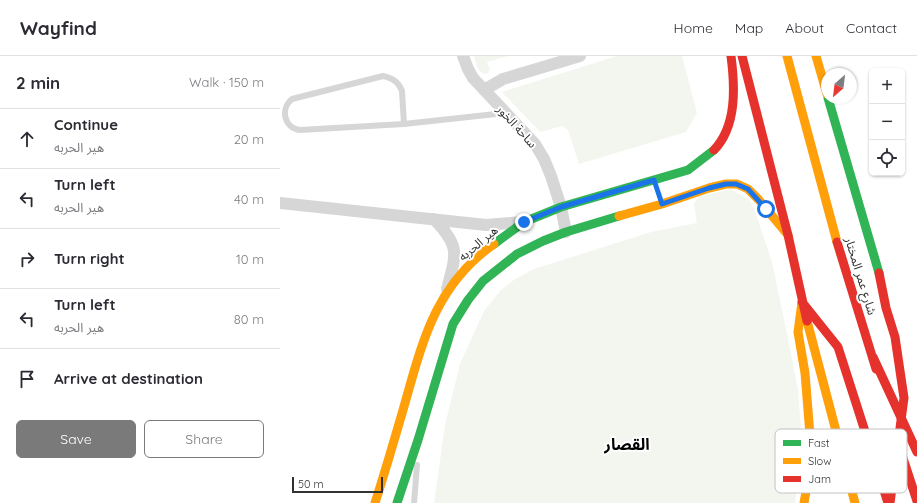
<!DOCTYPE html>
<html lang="en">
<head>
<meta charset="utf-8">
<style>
  body { margin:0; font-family:Quicksand,"Noto Sans Arabic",sans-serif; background:#f7f7f7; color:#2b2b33 }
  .controls { position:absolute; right:12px; top:12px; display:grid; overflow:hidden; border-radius:6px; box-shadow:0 1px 3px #0004 }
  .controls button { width:36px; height:36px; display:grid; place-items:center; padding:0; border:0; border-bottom:1px solid #e1e1e2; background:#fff; color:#2b2b33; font:20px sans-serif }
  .compass { position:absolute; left:541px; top:12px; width:36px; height:36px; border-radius:50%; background:#fff; box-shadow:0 1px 3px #0004; rotate:208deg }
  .scale { position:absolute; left:12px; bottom:10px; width:91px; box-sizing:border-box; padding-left:4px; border:2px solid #323232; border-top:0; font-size:11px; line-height:14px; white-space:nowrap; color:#323232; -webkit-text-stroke:3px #fff; paint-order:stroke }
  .stop { position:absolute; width:12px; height:12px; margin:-9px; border:3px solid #1a73e8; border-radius:50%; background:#fff }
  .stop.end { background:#1a73e8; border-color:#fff; box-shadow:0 1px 4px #0008 }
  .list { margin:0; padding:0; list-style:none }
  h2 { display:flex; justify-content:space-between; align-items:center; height:52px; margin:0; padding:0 16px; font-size:17px }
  h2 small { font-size:13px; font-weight:400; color:#7c7c81 }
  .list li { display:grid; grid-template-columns:26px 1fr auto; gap:12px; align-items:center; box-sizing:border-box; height:60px; padding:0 16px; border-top:1px solid #e1e1e2 }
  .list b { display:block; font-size:15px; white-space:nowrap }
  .list p { margin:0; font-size:13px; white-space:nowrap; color:#7c7c81 }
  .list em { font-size:13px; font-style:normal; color:#7c7c81 }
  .actions { display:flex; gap:8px; padding:12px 16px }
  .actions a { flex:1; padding:9px 0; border:1px solid #7a7a7a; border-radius:6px; text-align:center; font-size:14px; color:#7a7a7a }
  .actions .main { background:#7a7a7a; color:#fff }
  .icon { flex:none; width:22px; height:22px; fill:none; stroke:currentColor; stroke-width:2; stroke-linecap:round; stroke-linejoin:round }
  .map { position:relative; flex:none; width:637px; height:447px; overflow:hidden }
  header { display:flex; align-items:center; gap:24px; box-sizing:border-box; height:56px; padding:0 20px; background:#fff; border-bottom:1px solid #e1e1e2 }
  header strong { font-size:19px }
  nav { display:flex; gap:22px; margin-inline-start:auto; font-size:14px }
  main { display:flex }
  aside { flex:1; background:#fff }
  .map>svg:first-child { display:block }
</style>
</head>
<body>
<header>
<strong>Wayfind</strong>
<nav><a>Home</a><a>Map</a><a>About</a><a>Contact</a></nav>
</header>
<main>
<aside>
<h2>2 min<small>Walk · 150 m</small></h2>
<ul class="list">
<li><svg class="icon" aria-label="ahead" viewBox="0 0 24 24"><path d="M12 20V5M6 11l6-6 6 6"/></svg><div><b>Continue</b><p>هير الحربه</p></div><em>20 m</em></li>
<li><svg class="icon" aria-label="left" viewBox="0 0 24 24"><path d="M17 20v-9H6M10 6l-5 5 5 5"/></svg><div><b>Turn left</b><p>هير الحربه</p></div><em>40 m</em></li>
<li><svg class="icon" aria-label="right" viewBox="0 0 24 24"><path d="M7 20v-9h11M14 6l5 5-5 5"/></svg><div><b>Turn right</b></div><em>10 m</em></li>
<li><svg class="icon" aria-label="left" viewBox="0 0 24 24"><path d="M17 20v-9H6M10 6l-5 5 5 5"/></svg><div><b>Turn left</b><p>هير الحربه</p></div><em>80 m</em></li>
<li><svg class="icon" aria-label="arrive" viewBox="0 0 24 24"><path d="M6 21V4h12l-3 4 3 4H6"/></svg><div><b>Arrive at destination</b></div></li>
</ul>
<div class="actions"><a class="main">Save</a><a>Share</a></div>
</aside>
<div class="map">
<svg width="637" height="447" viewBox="0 0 637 447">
  <rect width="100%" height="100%" fill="#fff"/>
  <path fill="#f3f6ee" d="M 194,0 L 228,0 L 207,6 L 210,14 L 207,18 C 197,18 197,8 194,0 Z
    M 337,0 L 402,0 L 417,57 L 406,76 L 299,108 L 288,74 L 282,70 L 260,76 L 222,36 Z
    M 450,133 L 469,143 L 474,152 L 492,206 L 507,278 L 518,334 L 521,374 L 515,447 L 154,447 L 165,369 L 180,308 L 204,255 L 220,235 L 235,223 L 254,213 L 371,176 L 417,167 L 414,148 L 418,141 Z"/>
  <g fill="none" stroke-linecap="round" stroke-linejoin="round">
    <path stroke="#d6d6d6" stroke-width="6" d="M 124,68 L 20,74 C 4,72 0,53 12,43 L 103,20 C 112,22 118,25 122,35 L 124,68 L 225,57
      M 134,447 L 137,409"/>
    <path stroke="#d6d6d6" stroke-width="12" d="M 183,0 L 188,13 L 193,22 L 255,88 L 264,103 L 271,120 L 281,151 L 286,176
      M 204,34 L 223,23 L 300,0
      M 0,147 L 206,169 L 242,166
      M 154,163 C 181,191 176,198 167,233"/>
    <path stroke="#30b455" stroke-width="9" d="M 548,42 L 599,217
      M 214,188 L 244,166 L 281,151 L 408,114 L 434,94
      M 117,447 L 138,384 L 173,268 L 188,244 L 203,225 L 237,198 L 263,185 L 286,176 L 339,160"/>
    <path stroke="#ff9f0a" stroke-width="9" d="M 507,0 L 557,186
      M 536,0 L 547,38
      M 339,160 L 382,148 L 429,132 L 446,128 L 457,128 L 468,133 L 479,144 L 508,179
      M 522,246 L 518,276 L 525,317 L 530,379 L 527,430 L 524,447
      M 527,265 L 575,447
      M 95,447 C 105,416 114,385 123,354 C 142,288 154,230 214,188"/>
    <path stroke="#e5322d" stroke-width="9" d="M 462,0 L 508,179 L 527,265
      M 434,94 C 457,70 455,31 451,0
      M 557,186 L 596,313
      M 522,246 L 558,291 L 608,447
      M 593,301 L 637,396
      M 619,390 L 637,445"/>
    <path stroke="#e5322d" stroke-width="9" d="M 599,217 L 606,252 L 615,281 L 624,342 L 610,447"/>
  </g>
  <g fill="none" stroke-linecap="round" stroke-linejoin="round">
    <path stroke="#1a73e8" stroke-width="5" d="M 244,166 L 281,151 L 374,124 L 382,148 L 429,132 L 446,128 L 456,128 L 468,133 L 486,153"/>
  </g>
  <g text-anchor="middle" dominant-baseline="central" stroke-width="4" stroke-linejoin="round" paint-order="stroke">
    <g font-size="12" fill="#323232" stroke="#fff">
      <text transform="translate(237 70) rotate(48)">ساحة الخور</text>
      <text transform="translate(198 187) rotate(-40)">هير الحربه</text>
      <text transform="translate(581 220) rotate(73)">شارع عمر المختار</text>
    </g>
    <g font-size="16" font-weight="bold" fill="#000" stroke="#fff">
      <text x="347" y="388">القصار</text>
    </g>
  </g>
  <rect x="495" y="373" width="132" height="64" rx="6" fill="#fff" stroke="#c2c2c2" stroke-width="1"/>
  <rect x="503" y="384" width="18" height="6" fill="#30b455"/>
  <rect x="503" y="402" width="18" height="6" fill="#ff9f0a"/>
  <rect x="503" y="420" width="18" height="6" fill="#e5322d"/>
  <g font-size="11" fill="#323232">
    <text x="528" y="391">Fast</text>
    <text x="528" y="409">Slow</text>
    <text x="528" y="427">Jam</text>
  </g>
</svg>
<div class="controls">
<button>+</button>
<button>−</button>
<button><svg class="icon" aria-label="locate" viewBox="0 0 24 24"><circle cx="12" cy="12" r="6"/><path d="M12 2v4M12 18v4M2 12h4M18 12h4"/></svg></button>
</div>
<svg class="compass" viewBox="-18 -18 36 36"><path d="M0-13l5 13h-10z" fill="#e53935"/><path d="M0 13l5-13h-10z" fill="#7c7c81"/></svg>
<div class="scale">50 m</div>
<div class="stop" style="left:486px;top:153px"></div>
<div class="stop end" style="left:244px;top:166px"></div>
</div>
</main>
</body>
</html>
